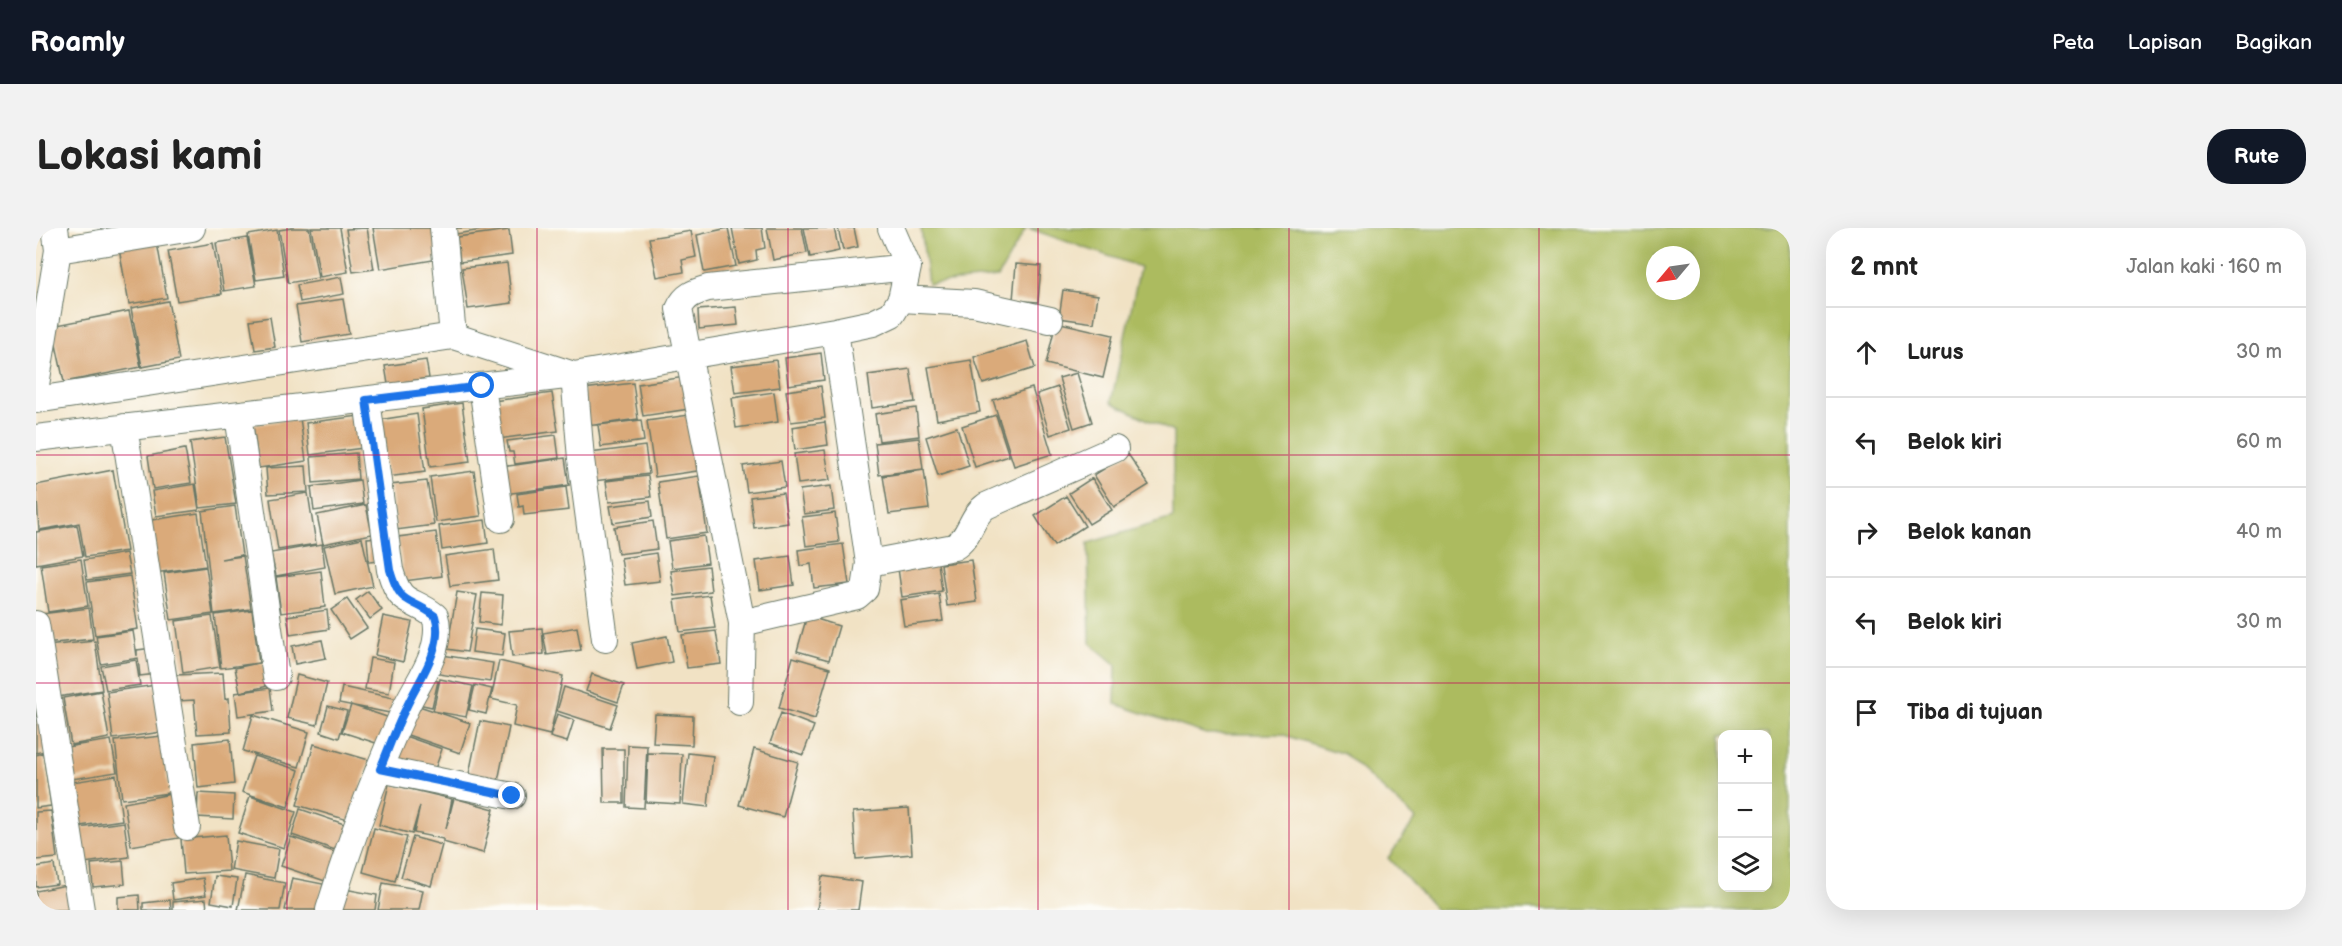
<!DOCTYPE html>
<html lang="id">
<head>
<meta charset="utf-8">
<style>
  body { margin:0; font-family:"Balsamiq Sans",sans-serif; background:#f2f2f2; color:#222 }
  .controls { position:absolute; right:18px; bottom:18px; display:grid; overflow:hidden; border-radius:12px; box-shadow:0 6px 24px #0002 }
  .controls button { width:54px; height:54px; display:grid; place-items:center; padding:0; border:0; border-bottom:2px solid #e0e0e0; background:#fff; color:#222; font:30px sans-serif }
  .compass { position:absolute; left:1610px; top:18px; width:54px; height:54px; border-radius:50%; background:#fff; box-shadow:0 6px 24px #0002; rotate:241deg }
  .stop { position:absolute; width:18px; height:18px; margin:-14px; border:4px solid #1a73e8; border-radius:50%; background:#fff }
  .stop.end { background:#1a73e8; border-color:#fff; box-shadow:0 2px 6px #0008 }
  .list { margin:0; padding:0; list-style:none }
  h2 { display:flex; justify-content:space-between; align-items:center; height:78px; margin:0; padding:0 24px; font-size:26px }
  h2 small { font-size:20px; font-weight:400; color:#767676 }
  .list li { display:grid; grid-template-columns:39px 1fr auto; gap:18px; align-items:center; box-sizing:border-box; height:90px; padding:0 24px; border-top:2px solid #e0e0e0 }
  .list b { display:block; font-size:22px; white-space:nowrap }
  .list em { font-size:20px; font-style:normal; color:#767676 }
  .icon { flex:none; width:33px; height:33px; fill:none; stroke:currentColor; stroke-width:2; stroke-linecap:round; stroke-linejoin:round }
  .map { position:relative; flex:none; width:1754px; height:682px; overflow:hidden; border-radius:24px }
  header { display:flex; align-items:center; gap:36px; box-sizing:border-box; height:84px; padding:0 30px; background:#111827; color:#fff }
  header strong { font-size:28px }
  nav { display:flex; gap:33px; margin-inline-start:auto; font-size:21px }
  .intro { display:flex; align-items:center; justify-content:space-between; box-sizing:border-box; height:144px; padding:0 36px }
  h1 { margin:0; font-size:42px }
  .button { padding:15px 27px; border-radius:24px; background:#111827; color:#fff; font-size:21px; font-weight:700 }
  main { display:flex; gap:36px; padding:0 36px }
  aside { flex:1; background:#fff; border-radius:24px; box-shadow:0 6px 24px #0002 }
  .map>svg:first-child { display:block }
</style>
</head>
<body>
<header>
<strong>Roamly</strong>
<nav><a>Peta</a><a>Lapisan</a><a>Bagikan</a></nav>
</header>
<div class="intro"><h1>Lokasi kami</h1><a class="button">Rute</a></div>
<main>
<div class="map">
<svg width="1754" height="682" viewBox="0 0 1754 682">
  <rect width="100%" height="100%" fill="#fdfcf7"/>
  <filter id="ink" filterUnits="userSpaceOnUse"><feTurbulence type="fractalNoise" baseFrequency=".0167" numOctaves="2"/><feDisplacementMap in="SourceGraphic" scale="12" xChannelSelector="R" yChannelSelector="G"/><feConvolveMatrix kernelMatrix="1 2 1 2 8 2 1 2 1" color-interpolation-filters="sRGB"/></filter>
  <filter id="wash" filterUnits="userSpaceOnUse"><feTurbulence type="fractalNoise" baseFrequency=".008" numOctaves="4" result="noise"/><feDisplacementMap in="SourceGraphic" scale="24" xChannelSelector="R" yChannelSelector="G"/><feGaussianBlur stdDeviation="1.35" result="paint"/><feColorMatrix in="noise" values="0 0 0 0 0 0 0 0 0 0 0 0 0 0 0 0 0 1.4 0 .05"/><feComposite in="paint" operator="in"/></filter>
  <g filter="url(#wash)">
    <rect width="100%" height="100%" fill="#f1e2c4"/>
    <path fill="#acbb5e" stroke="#667c49" stroke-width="1.5" fill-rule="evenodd" d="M 885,0 L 990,0 L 962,49 L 892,56 Z
      M 992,0 L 1754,0 L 1754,682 L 1400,682 L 1352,630 L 1380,591 L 1308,526 L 1245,506 L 1170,506 L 1079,476 L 1080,437 L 1054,415 L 1052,315 L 1137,290 L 1137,204 L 1075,174 L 1104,39 ZM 1619,27 L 1655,27 L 1655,63 L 1619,63 ZM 1732,506 L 1732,660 L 1686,660 L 1686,506 Z"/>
    <g id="blocks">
      <path fill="#daaa7a" d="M 256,0 L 273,0 L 282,50 L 252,55 L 243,2 Z
        M 275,0 L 304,0 L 312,44 L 284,49 Z
        M 331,0 L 338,41 L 317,44 L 310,1 Z
        M 337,0 L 398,0 L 403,31 L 344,41 Z
        M 419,0 L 453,0 L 453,1 L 420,6 Z
        M 692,0 L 700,38 L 668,44 L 661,7 Z
        M 696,0 L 726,0 L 729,20 L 720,22 L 721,32 L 703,36 Z
        M 731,0 L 766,0 L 771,25 L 737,32 Z
        M 768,0 L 798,0 L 803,23 L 774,29 Z
        M 802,0 L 818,0 L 822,19 L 807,22 Z
        M 241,2 L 248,48 L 220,52 L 212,7 Z
        M 473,2 L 476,27 L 424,34 L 421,9 Z
        M 655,3 L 660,29 L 646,32 L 648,44 L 621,49 L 613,10 Z
        M 120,9 L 131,70 L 93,76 L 82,15 Z
        M 211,10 L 220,58 L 188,63 L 180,15 Z
        M 177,15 L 186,66 L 141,73 L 132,23 Z
        M 471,35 L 476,75 L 432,81 L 426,40 Z
        M 980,36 L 1005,38 L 1002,74 L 977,72 Z
        M 305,49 L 308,66 L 264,74 L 261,57 Z
        M 1027,62 L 1062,67 L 1058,95 L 1023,90 Z
        M 307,71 L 313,106 L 266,114 L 260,78 Z
        M 132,73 L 143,132 L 106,139 L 95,80 Z
        M 700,79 L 702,97 L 663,101 L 662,82 Z
        M 93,83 L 105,139 L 28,154 L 16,98 Z
        M 234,89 L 239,119 L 219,122 L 214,92 Z
        M 1020,94 L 1077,107 L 1067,150 L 1010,136 Z
        M 991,113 L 999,140 L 947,156 L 938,129 Z
        M 785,125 L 788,152 L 752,157 L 749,130 Z
        M 390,132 L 393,150 L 352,156 L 349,138 Z
        M 740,132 L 744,159 L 699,165 L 695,138 Z
        M 935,132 L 944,184 L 901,192 L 892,139 Z
        M 874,141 L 879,174 L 836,180 L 832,147 Z
        M 1041,145 L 1056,194 L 1038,200 L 1023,150 Z
        M 649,149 L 653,181 L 607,188 L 602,156 Z
        M 597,155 L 602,191 L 551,198 L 547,161 Z
        M 785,158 L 789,190 L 755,194 L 750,163 Z
        M 1022,159 L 1035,200 L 1014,207 L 1001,166 Z
        M 996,160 L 1016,226 L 978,238 L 957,172 Z
        M 738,164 L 742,194 L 700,200 L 696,170 Z
        M 516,165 L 522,203 L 462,211 L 457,173 Z
        M 426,175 L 434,234 L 394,239 L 386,181 Z
        M 880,180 L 883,208 L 843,213 L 839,186 Z
        M 381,186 L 389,244 L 351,249 L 343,192 Z
        M 653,187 L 661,243 L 619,249 L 611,193 Z
        M 960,187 L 973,228 L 939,239 L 926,198 Z
        M 323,188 L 327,220 L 274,227 L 270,195 Z
        M 264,190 L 270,233 L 223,240 L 217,197 Z
        M 605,192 L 608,213 L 565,219 L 562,197 Z
        M 789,194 L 792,217 L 759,222 L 756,199 Z
        M 921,199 L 933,238 L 902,248 L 890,209 Z
        M 520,207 L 523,230 L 479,236 L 477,224 L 473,224 L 471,213 Z
        M 189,209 L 200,276 L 164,280 L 154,214 Z
        M 883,210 L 887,241 L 843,247 L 839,215 Z
        M 609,218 L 613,246 L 558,253 L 554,225 Z
        M 149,221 L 155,255 L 117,261 L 112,228 Z
        M 789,222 L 794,252 L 762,256 L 758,226 Z
        M 320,225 L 322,251 L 277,255 L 275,229 Z
        M 1092,226 L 1113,257 L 1078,279 L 1058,247 Z
        M 529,230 L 533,257 L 469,266 L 465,239 Z
        M 745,233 L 749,259 L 711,264 L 707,238 Z
        M 270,238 L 272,264 L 232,266 L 230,240 Z
        M 77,242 L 91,323 L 49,329 L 43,295 L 3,302 L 0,257 Z
        M 888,242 L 893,281 L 853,286 L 847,248 Z
        M 438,243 L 445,288 L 400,294 L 394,249 Z
        M 612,248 L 615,269 L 573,274 L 570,253 Z
        M 663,248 L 671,305 L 630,311 L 622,254 Z
        M 1056,250 L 1076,282 L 1053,296 L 1033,265 Z
        M 324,252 L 327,276 L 278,283 L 275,259 Z
        M 391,253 L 398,297 L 360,302 L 354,257 Z
        M 159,256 L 163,282 L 120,288 L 116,263 Z
        M 795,258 L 798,282 L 768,286 L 764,262 Z
        M 530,259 L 533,282 L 488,287 L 487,278 L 483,279 L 481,266 Z
        M 272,265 L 280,316 L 242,322 L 234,271 Z
        M 747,265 L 752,295 L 718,300 L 714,269 Z
        M 1030,268 L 1049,298 L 1018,318 L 999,288 Z
        M 614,273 L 616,289 L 577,295 L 574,278 Z
        M 330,277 L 336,306 L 287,316 L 281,287 Z
        M 199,278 L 206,327 L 185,331 L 207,328 L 215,381 L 178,386 L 166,283 Z
        M 162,285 L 170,338 L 118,345 L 109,293 Z
        M 799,285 L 803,314 L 770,318 L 766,289 Z
        M 449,292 L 452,315 L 406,322 L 403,298 Z
        M 617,293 L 621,321 L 582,326 L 578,299 Z
        M 41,297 L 47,328 L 0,336 L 0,304 Z
        M 400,304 L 406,348 L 368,353 L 362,309 Z
        M 668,308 L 672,335 L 636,340 L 632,313 Z
        M 342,309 L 344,333 L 333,334 L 331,310 Z
        M 326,310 L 337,358 L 299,366 L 288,318 Z
        M 286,316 L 289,339 L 240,348 L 235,325 Z
        M 807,316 L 813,356 L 778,360 L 775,336 L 764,338 L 762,322 Z
        M 458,321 L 462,352 L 414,358 L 409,328 Z
        M 90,325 L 94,346 L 51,352 L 48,332 Z
        M 620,325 L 624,353 L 589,357 L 585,330 Z
        M 754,328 L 758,357 L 724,362 L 720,333 Z
        M 901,328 L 906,363 L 866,369 L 861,333 Z
        M 45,331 L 52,378 L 12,384 L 5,337 Z
        M 935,332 L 941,374 L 911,378 L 905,336 Z
        M 672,338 L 675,363 L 639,368 L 635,343 Z
        M 170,339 L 177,386 L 135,392 L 128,345 Z
        M 285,343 L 289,379 L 245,385 L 240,349 Z
        M 94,348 L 102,401 L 59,407 L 51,354 Z
        M 332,363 L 346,382 L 334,391 L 320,372 Z
        M 421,364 L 441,367 L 431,424 L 411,421 Z
        M 446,365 L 467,367 L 465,397 L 443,394 Z
        M 903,366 L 907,393 L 868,398 L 864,372 Z
        M 674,367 L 679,400 L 644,404 L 639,372 Z
        M 311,371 L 331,400 L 314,411 L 295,382 Z
        M 53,380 L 57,411 L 8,416 L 5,386 Z
        M 216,382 L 223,435 L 185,440 L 179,387 Z
        M 291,382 L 293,401 L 254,407 L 251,388 Z
        M 176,388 L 184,439 L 147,445 L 140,393 Z
        M 347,388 L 376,394 L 367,434 L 339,427 Z
        M 771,388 L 803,398 L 793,432 L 761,423 Z
        M 541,399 L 545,422 L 511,427 L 507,405 Z
        M 506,400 L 508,426 L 476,429 L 473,403 Z
        M 439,401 L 469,405 L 466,428 L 436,424 Z
        M 97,403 L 101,428 L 101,422 L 117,420 L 120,446 L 104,448 L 102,430 L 65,436 L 60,408 Z
        M 680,403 L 685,436 L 651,440 L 646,407 Z
        M 631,408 L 636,434 L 601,441 L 596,415 Z
        M 286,412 L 290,430 L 259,436 L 256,418 Z
        M 59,413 L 66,462 L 15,470 L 10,418 Z
        M 406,427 L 457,435 L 454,454 L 403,446 Z
        M 757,429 L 794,440 L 779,491 L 743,480 Z
        M 334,430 L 358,434 L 353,465 L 329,461 Z
        M 100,432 L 104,457 L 70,462 L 65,438 Z
        M 463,433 L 527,448 L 514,507 L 477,498 L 481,477 L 455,471 Z
        M 227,434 L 232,458 L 204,464 L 199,440 Z
        M 187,445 L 189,471 L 193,470 L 195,504 L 161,506 L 158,472 L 141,473 L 140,447 Z
        M 556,446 L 588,457 L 582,474 L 550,463 Z
        M 261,447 L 291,455 L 281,497 L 251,490 Z
        M 388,450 L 402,453 L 396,479 L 382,476 Z
        M 404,451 L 437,458 L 430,489 L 397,483 Z
        M 120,457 L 126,504 L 77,511 L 71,464 Z
        M 439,457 L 456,461 L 450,486 L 433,482 Z
        M 306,459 L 367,472 L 364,487 L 303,475 Z
        M 528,459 L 582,477 L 574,500 L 521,483 Z
        M 234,460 L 237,483 L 202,488 L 199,465 Z
        M 65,463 L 73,510 L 35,517 L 27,470 Z
        M 0,473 L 13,522 L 0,525 Z
        M 315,477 L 357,491 L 349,518 L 306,504 Z
        M 380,477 L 434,495 L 424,525 L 369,506 Z
        M 292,478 L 311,483 L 303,510 L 285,504 Z
        M 745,485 L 778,498 L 767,527 L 734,515 Z
        M 521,486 L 538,492 L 531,514 L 514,509 Z
        M 619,486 L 657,488 L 656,517 L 617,515 Z
        M 217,487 L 273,504 L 263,539 L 207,523 Z
        M 444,493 L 473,499 L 461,558 L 432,551 Z
        M 126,508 L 133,565 L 86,571 L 79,513 Z
        M 369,508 L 406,521 L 397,547 L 360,533 Z
        M 194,511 L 198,556 L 162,560 L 158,515 Z
        M 75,512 L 81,544 L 30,552 L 24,520 Z
        M 278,516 L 333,532 L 315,593 L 261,577 Z
        M 592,517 L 611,518 L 608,580 L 590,579 Z
        M 567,521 L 588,521 L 588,575 L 568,575 Z
        M 718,521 L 762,534 L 747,589 L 703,577 Z
        M 7,525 L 15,578 L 0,580 L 0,527 Z
        M 612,525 L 646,526 L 644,576 L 610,574 Z
        M 652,525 L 677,528 L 672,579 L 647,576 Z
        M 218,528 L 263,542 L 252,579 L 206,564 Z
        M 80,547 L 86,592 L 37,599 L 30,555 Z
        M 353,556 L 416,571 L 410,601 L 418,570 L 458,581 L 447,625 L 407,614 L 407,611 L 378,605 L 384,578 L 376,606 L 343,597 Z
        M 162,565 L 198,567 L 197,591 L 161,589 Z
        M 135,566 L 143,610 L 95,618 L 88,575 Z
        M 214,568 L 260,584 L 248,620 L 202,605 Z
        M 873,580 L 876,626 L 820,631 L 817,584 Z
        M 264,581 L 314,598 L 305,624 L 256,607 Z
        M 15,583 L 21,630 L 0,632 L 0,584 Z
        M 88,594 L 93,629 L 48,635 L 43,600 Z
        M 338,600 L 371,609 L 359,653 L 327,644 Z
        M 190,607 L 193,643 L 148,646 L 145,611 Z
        M 255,609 L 304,626 L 295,655 L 245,638 Z
        M 377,609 L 406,617 L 395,658 L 365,649 Z
        M 200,613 L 243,621 L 238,650 L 195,642 Z
        M 87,633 L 89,656 L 57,659 L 55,636 Z
        M 18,636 L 21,656 L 0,659 L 0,639 Z
        M 209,647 L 249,655 L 244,682 L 202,682 Z
        M 179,648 L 201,651 L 197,678 L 175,674 Z
        M 786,648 L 826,654 L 822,682 L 781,682 Z
        M 167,650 L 170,667 L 137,672 L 135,655 Z
        M 256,650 L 287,656 L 282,682 L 249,682 Z
        M 347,655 L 387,662 L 383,682 L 342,682 Z
        M 30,657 L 33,682 L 0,682 L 0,663 Z
        M 303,660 L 341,667 L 339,682 L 299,682 Z
        M 103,667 L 104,682 L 82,682 L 82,669 Z
        M 170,671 L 171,682 L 137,682 L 137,674 Z
        M 134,672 L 135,682 L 107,682 L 107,675 Z"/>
    </g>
  </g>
  <g filter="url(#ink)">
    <use href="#blocks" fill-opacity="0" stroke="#687766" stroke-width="1.5"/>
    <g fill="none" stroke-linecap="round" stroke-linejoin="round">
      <defs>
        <path id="street" d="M 407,0 L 417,108
          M 22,22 L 156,0
          M 865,71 L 938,75 L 1014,92
          M 799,103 L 833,335 L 829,361 L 821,368 L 706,395 L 643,81 C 649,67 659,64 672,60 L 872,39
          M 0,157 L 22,22 L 19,0
          M 446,158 L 465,291
          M 0,172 L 417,108 L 538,147 L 799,103 L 837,95 L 856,86 L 865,71 L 872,39 L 855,0
          M 202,187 L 240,449
          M 88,199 L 151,599
          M 0,210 L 538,147 L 545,231 L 569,411
          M 833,335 L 918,319 C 935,309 934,289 950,278 L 1079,221
          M 0,396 L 45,682
          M 704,474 L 706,395
          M 344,541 L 476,568
          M 293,682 C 314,613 339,546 369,481 C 377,463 389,447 396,428 C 400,416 403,400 399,388 C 373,368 365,380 354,342 L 331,172"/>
      </defs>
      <use href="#street" stroke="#687766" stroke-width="28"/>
      <use href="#street" stroke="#fff" stroke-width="26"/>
    </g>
  </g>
  <g fill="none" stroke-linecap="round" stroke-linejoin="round" filter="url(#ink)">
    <path stroke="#1a73e8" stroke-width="8" d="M 446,158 L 330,172 L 354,342 C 365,380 373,368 399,388 C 409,419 382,453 370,480 C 360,499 353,520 344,541 L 476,568"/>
  </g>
  <path fill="none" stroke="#c2185b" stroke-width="1.5" stroke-opacity="0.55" d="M 251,0 L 251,682M 501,0 L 501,682M 752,0 L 752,682M 1002,0 L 1002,682M 1253,0 L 1253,682M 1503,0 L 1503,682M 0,227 L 1754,227M 0,455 L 1754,455"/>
</svg>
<div class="controls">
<button>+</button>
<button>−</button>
<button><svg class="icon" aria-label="layers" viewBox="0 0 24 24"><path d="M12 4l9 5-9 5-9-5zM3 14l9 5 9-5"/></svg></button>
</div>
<svg class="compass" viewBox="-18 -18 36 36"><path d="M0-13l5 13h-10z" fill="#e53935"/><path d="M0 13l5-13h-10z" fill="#767676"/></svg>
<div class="stop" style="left:446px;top:158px"></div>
<div class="stop end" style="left:476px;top:568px"></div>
</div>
<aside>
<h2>2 mnt<small>Jalan kaki · 160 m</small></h2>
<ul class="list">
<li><svg class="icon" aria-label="ahead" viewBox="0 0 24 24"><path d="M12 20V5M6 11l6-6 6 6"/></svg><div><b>Lurus</b></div><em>30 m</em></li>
<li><svg class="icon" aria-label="left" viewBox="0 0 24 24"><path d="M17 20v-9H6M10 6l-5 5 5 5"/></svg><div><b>Belok kiri</b></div><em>60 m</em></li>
<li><svg class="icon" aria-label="right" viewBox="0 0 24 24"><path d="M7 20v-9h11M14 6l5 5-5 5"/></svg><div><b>Belok kanan</b></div><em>40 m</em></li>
<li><svg class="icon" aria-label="left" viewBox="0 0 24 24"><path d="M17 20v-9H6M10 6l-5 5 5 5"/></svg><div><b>Belok kiri</b></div><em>30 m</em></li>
<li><svg class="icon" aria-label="arrive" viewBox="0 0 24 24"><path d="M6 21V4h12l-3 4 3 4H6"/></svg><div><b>Tiba di tujuan</b></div></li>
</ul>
</aside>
</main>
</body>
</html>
